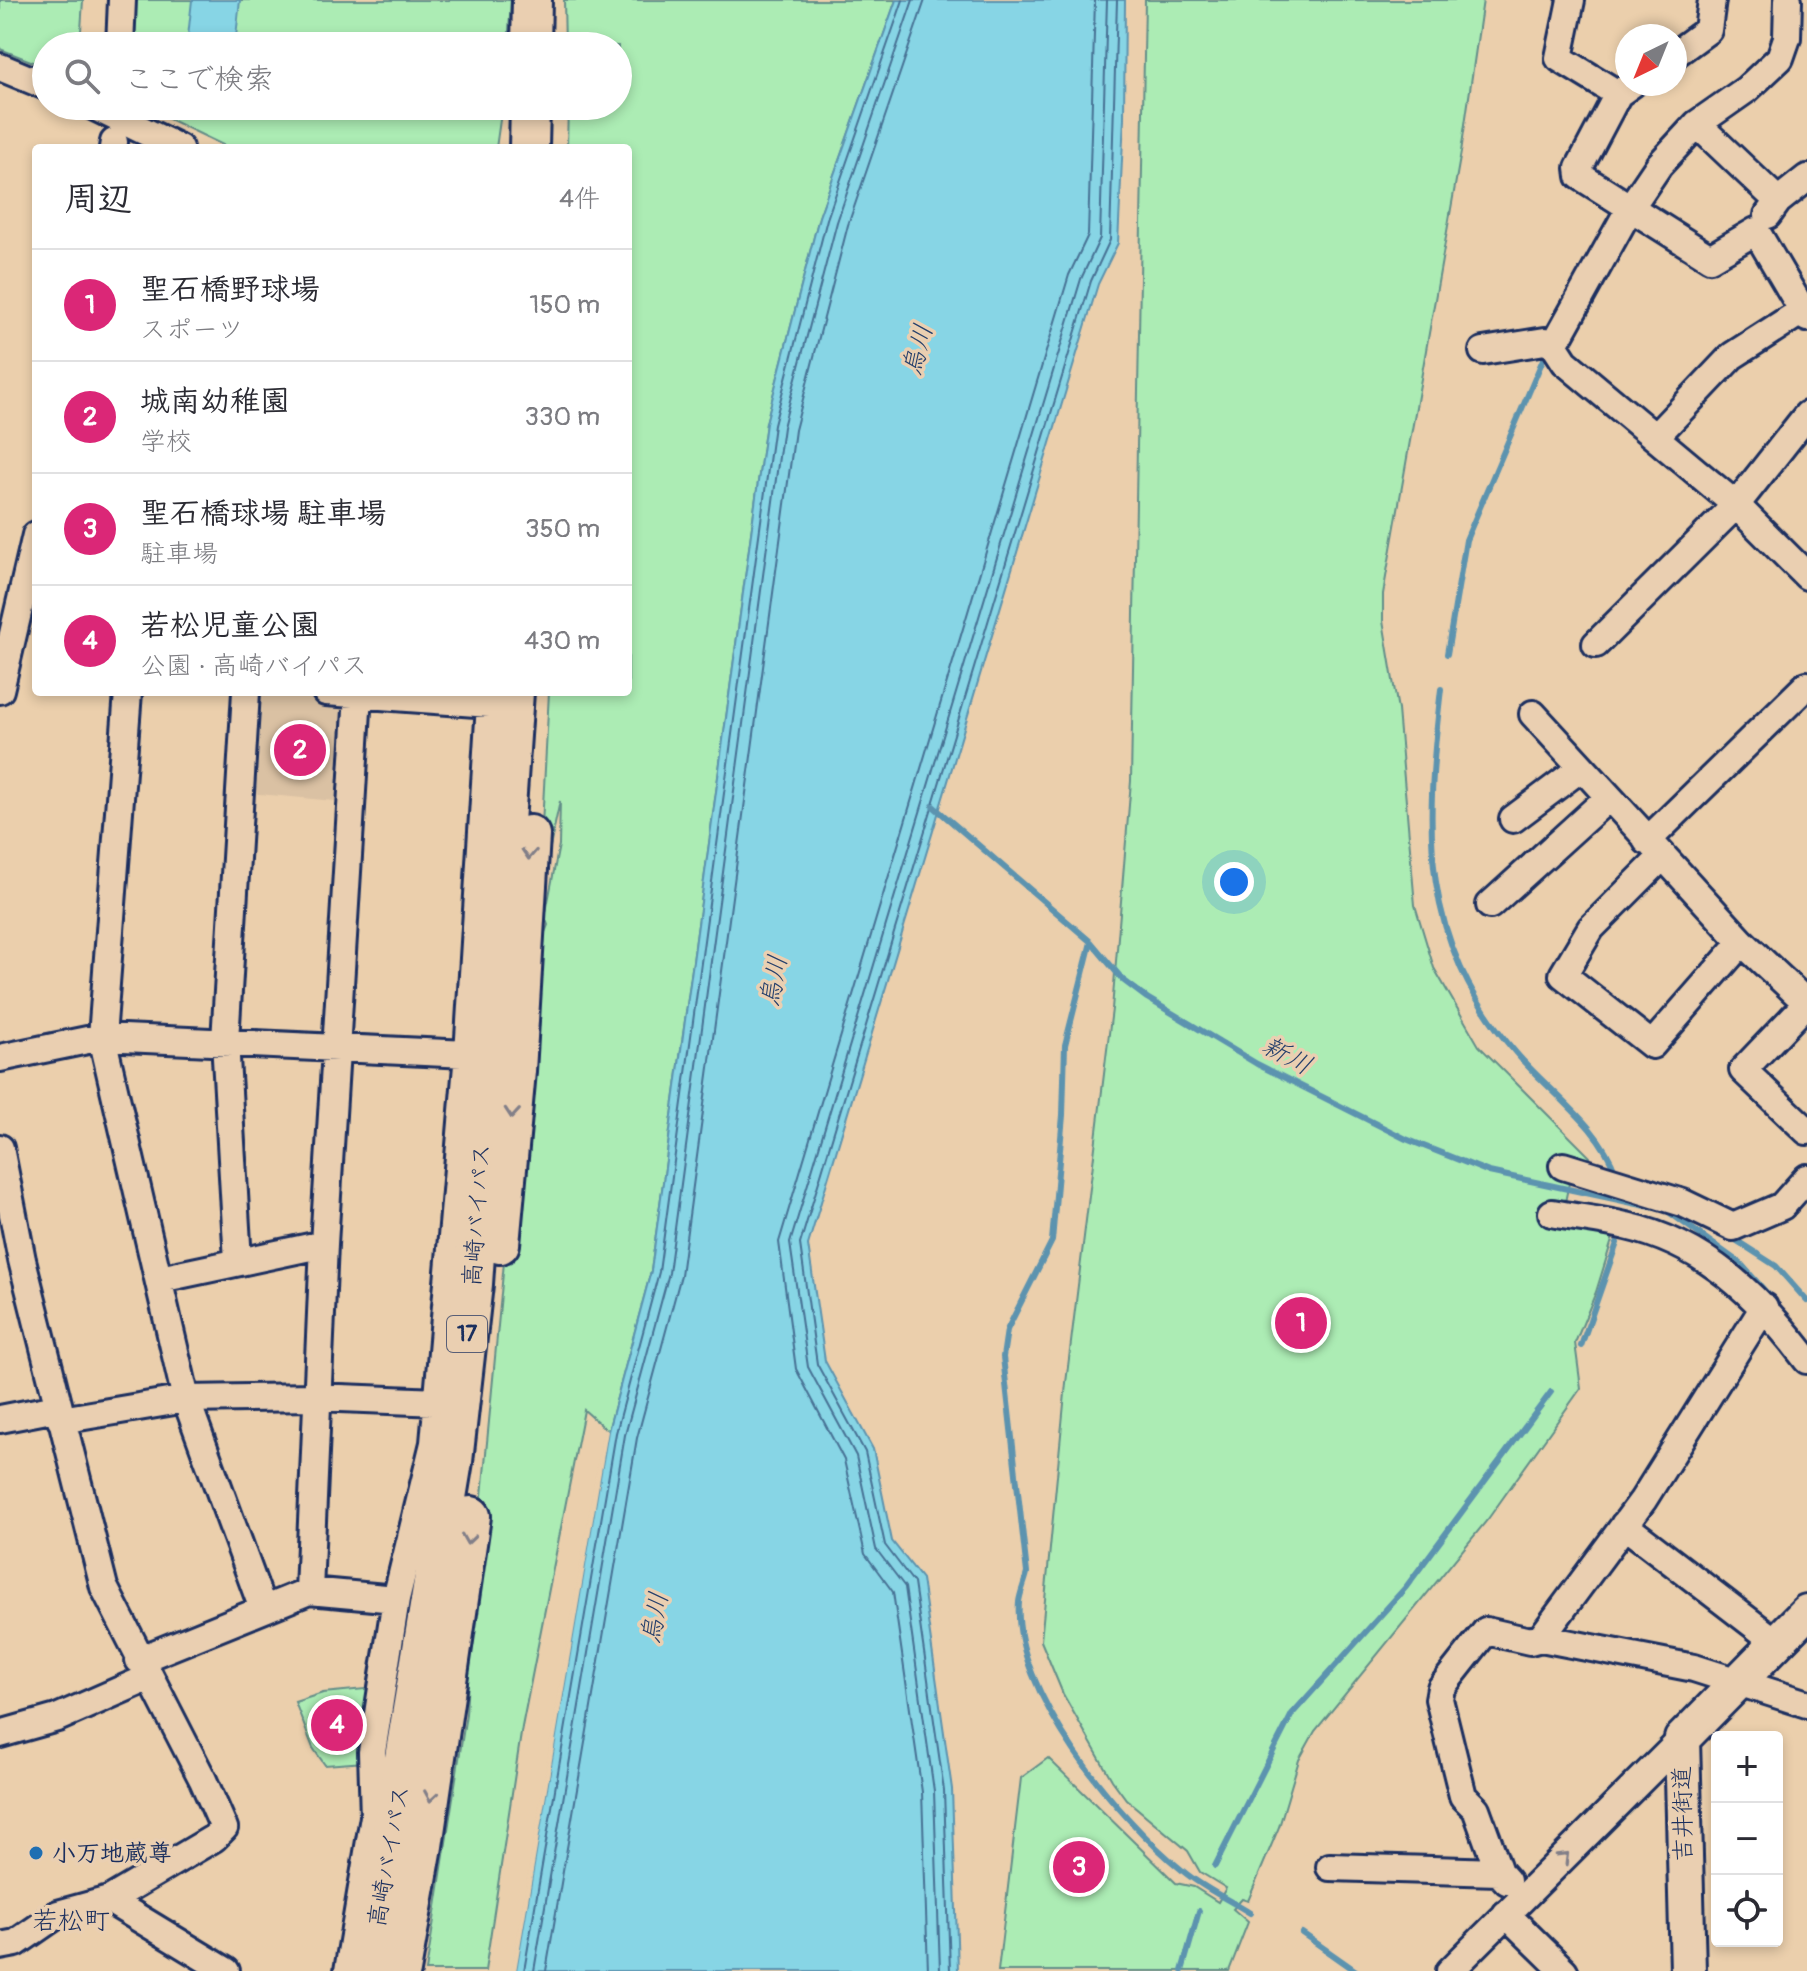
<!DOCTYPE html>
<html lang="ja">
<head>
<meta charset="utf-8">
<style>
  body { margin:0; font-family:Pangolin,"Klee One",sans-serif; background:#f7f7f7; color:#2b2b33 }
  .controls { position:absolute; right:24px; bottom:24px; display:grid; overflow:hidden; border-radius:8px; box-shadow:0 4px 12px #0003 }
  .controls button { width:72px; height:72px; display:grid; place-items:center; padding:0; border:0; border-bottom:2px solid #e1e1e2; background:#fff; color:#2b2b33; font:40px sans-serif }
  .compass { position:absolute; left:1615px; top:24px; width:72px; height:72px; border-radius:50%; background:#fff; box-shadow:0 4px 12px #0003; rotate:223deg }
  .you { position:absolute; left:1234px; top:882px; width:28px; height:28px; margin:-20px; border:6px solid #fff; border-radius:50%; background:#1a73e8; box-shadow:0 0 0 12px #1a73e833 }
  .badge { display:grid; place-items:center; width:52px; height:52px; border-radius:50%; background:#db2777; color:#fff; font-size:26px; font-weight:700 }
  .pin { position:absolute; translate:-50% -50%; border:4px solid #fff; box-shadow:0 2px 8px #0006 }
  .list { margin:0; padding:0; list-style:none }
  h2 { display:flex; justify-content:space-between; align-items:center; height:104px; margin:0; padding:0 32px; font-size:34px }
  h2 small { font-size:26px; font-weight:400; color:#7c7c81 }
  .list li { display:grid; grid-template-columns:52px 1fr auto; gap:24px; align-items:center; box-sizing:border-box; height:112px; padding:0 32px; border-top:2px solid #e1e1e2 }
  .list b { display:block; font-size:30px; white-space:nowrap }
  .list p { margin:0; font-size:26px; white-space:nowrap; color:#7c7c81 }
  .list em { font-size:26px; font-style:normal; color:#7c7c81 }
  .icon { flex:none; width:44px; height:44px; fill:none; stroke:currentColor; stroke-width:2; stroke-linecap:round; stroke-linejoin:round }
  .map { position:relative; flex:none; width:1807px; height:1971px; overflow:hidden }
  .search { position:absolute; background:#fff; box-shadow:0 4px 12px #0003; left:32px; top:32px; width:600px; height:88px; display:flex; align-items:center; gap:20px; box-sizing:border-box; padding:0 28px; border-radius:44px; color:#7c7c81; font-size:30px }
  .panel { position:absolute; background:#fff; box-shadow:0 4px 12px #0003; left:32px; top:144px; width:600px; height:552px; border-radius:8px }
  .map>svg:first-child { display:block }
</style>
</head>
<body>
<div class="map">
<svg width="1807" height="1971" viewBox="0 0 1807 1971">
  <rect width="100%" height="100%" fill="#ebcfac"/>
  <filter id="ink" filterUnits="userSpaceOnUse"><feTurbulence type="fractalNoise" baseFrequency=".0125" numOctaves="2"/><feDisplacementMap in="SourceGraphic" scale="16" xChannelSelector="R" yChannelSelector="G"/><feConvolveMatrix kernelMatrix="1 2 1 2 8 2 1 2 1" color-interpolation-filters="sRGB"/></filter>
  <g filter="url(#ink)">
    <path fill="#dac1a3" d="M 261,692 L 347,701 L 346,802 L 248,793 L 252,701 Z"/>
    <path fill="#acecb4" stroke="#648e89" stroke-width="2" d="M 0,0 L 83,0 L 80,46 L 46,46 L 46,67 L 0,49 Z
      M 132,0 L 511,0 L 508,46 L 131,46 Z
      M 564,0 L 896,0 L 819,217 L 766,423 L 651,1271 L 608,1431 L 584,1410 L 522,1727 L 485,1971 L 426,1971 L 466,1714 L 473,1591 L 532,965 L 548,925 L 545,917 L 559,845 L 560,801 L 538,902 L 549,692 L 628,692 L 628,148 L 567,148 L 568,106 L 618,106 L 618,46 L 565,46 Z
      M 1145,0 L 1483,0 L 1461,152 L 1383,594 L 1383,621 L 1398,710 L 1415,905 L 1434,968 L 1479,1046 L 1590,1157 L 1592,1167 L 1573,1164 L 1561,1221 L 1613,1237 L 1596,1292 L 1575,1343 L 1581,1388 L 1488,1519 L 1315,1731 L 1299,1760 L 1279,1827 L 1248,1901 L 1242,1899 L 1233,1909 L 1248,1922 L 1229,1971 L 998,1971 L 1021,1778 L 1048,1758 L 1176,1883 L 1194,1887 L 1218,1902 L 1226,1888 L 1200,1872 L 1188,1851 L 1126,1799 L 1112,1780 L 1063,1694 L 1041,1641 L 1066,1383 L 1112,1009 L 1131,781 Z
      M 142,106 L 502,106 L 496,148 L 229,148 Z
      M 375,1688 L 365,1762 L 325,1765 L 313,1748 L 295,1702 L 323,1693 Z"/>
    <path fill="#87d5e5" stroke="#5c93af" stroke-width="2" d="M 192,0 L 240,0 L 235,46 L 187,46 Z
      M 896,0 L 1125,0 L 1124,118 L 1118,243 L 1098,284 L 808,1245 L 825,1361 L 873,1449 L 892,1541 L 922,1579 L 952,1789 L 958,1971 L 516,1971 L 608,1431 L 651,1271 L 766,423 L 819,217 Z"/>
    <path fill="#ebcfac" d="M 604,1428 L 608,1431 L 516,1971 L 512,1971 Z"/>
    <g fill="none" stroke-linecap="round" stroke-linejoin="round">
      <path stroke="#467194" stroke-width="2" d="M 524,1971 L 616,1433 L 659,1272 L 774,425 L 827,219 L 903,0
        M 534,1971 L 625,1435 L 669,1273 L 783,427 L 837,222 L 913,0
        M 546,1971 L 637,1438 L 681,1275 L 795,430 L 848,225 L 925,0
        M 928,1971 L 922,1792 L 893,1592 L 865,1554 L 844,1460 L 796,1369 L 779,1242 L 1069,275 L 1088,235 L 1095,0
        M 940,1971 L 934,1791 L 905,1587 L 876,1549 L 856,1456 L 808,1367 L 790,1243 L 1081,279 L 1100,238 L 1107,0
        M 950,1971 L 944,1790 L 914,1583 L 885,1545 L 865,1452 L 817,1364 L 800,1244 L 1091,281 L 1110,240 L 1117,0"/>
      <path stroke="#5c93af" stroke-width="6" d="M 1447,654 L 1466,540 L 1544,357
        M 1441,689 C 1425,829 1418,939 1516,1053 C 1549,1092 1600,1125 1616,1174
        M 933,806 L 1091,942 L 1123,980 L 1147,998 L 1257,1064 L 1406,1139 L 1489,1172 L 1665,1210
        M 1091,942 L 1065,1045 L 1063,1115 L 1052,1241 L 1007,1330 L 1003,1357 L 1027,1573 C 1025,1582 1020,1593 1019,1602 C 1012,1691 1118,1819 1183,1871 C 1203,1888 1228,1899 1250,1913
        M 1666,1210 L 1741,1264 L 1788,1317
        M 1731,1237 L 1776,1266 L 1807,1301
        M 1581,1346 L 1617,1243
        M 1215,1866 L 1292,1714 L 1406,1587 L 1551,1392
        M 1302,1933 L 1356,1971
        M 1182,1971 L 1199,1911"/>
      <defs>
        <path id="minor" d="M 1571,0 L 1559,58 L 1618,94
          M 1788,0 L 1787,38 L 1780,58 L 1747,89 L 1697,124 L 1659,165 L 1630,208 L 1554,345 L 1565,362 L 1736,505 L 1807,576
          M 120,46 L 122,0
          M 1675,54 L 1708,30 L 1712,0
          M 0,67 L 46,86
          M 1632,84 L 1618,94 L 1579,168 L 1580,176 L 1710,258 L 1756,231 L 1807,318
          M 93,106 L 179,148
          M 1697,124 L 1778,201
          M 113,148 L 114,142
          M 1768,215 L 1778,201 L 1807,178
          M 1483,351 L 1545,341 L 1554,345
          M 1656,436 L 1732,356 L 1802,311
          M 1596,644 L 1736,505 L 1807,415
          M 0,690 L 36,535
          M 128,692 L 102,1037 L 186,1399 L 263,1609
          M 326,692 L 490,704 L 468,1054 L 434,1443 L 396,1599 L 372,1752 L 374,1817 L 348,1971
          M 1533,714 L 1742,942 L 1807,1003
          M 1513,819 L 1581,768
          M 1647,841 L 1807,685
          M 1662,857 L 1591,928 L 1563,975 L 1652,1045 L 1742,942
          M 1490,905 L 1608,798
          M 1807,1003 L 1743,1070 L 1807,1131
          M 0,1058 L 102,1037 L 468,1054
          M 0,1148 L 22,1260 L 104,1587 L 203,1780 L 224,1828 L 214,1838 L 109,1900 L 58,1914 L 16,1943 L 0,1946
          M 1563,1166 L 1683,1203 L 1733,1227 L 1782,1206 L 1807,1178
          M 1552,1213 C 1577,1218 1602,1220 1626,1226 C 1706,1244 1759,1297 1807,1360
          M 238,1261 L 225,1041 L 246,692
          M 160,1279 L 324,1244
          M 0,1419 L 57,1408
          M 61,1420 L 186,1399 L 316,1397 L 439,1402
          M 1624,1525 L 1776,1642
          M 309,1591 L 324,1244 L 358,694
          M 1541,1638 L 1643,1500 L 1764,1307
          M 139,1660 L 309,1591 L 396,1599
          M 0,1734 L 57,1718 L 148,1678
          M 1330,1867 L 1499,1872 L 1507,1881
          M 1499,1872 L 1476,1809 L 1463,1796 L 1439,1699 L 1441,1688 L 1486,1631 L 1530,1641 L 1541,1638 L 1694,1668 L 1807,1704
          M 109,1900 L 226,1971
          M 1506,1914 L 1564,1971
          M 1450,1971 L 1682,1739"/>
        <path id="major" d="M 1688,1971 L 1682,1739 L 1807,1612"/>
        <path id="highway" d="M 531,46 L 532,0
          M 529,148 L 530,106
          M 500,1244 L 516,1071 L 530,835
          M 369,1971 L 453,1461 L 473,1284 L 514,692
          M 401,1971 L 423,1846 L 471,1516"/>
      </defs>
      <use href="#minor" stroke="#1b2f5e" stroke-width="32"/>
      <use href="#major" stroke="#1b2f5e" stroke-width="40"/>
      <use href="#highway" stroke="#1b2f5e" stroke-width="44"/>
      <use href="#minor" stroke="#eacfb1" stroke-width="26"/>
      <use href="#major" stroke="#eacfb1" stroke-width="34"/>
      <use href="#highway" stroke="#eacfb1" stroke-width="38"/>
    </g>
    <defs><path id="oneway-chevron" d="M-2-3.5L2.5 0L-2 3.5" fill="none" stroke-width="1.6" stroke-linecap="round" stroke-linejoin="round" transform="scale(2)"/></defs>
    <g stroke="#827f88">
      <use href="#oneway-chevron" transform="translate(529 854) rotate(93)"/>
      <use href="#oneway-chevron" transform="translate(512 1113) rotate(95)"/>
      <use href="#oneway-chevron" transform="translate(468 1539) rotate(98)"/>
      <use href="#oneway-chevron" transform="translate(431 1796) rotate(99)"/>
      <use href="#oneway-chevron" transform="translate(1564 1857) rotate(-45)"/>
    </g>
  </g>
  <circle fill="#1f6fb2" stroke="#eacfb1" stroke-width="3" cx="36" cy="1853" r="8"/>
  <g text-anchor="middle" dominant-baseline="central" stroke-width="7" stroke-linejoin="round" paint-order="stroke">
    <rect fill="#eacfb1" stroke="#595f77" stroke-width="2" x="447" y="1316" width="40" height="36" rx="6"/>
    <g font-size="22" font-weight="bold" fill="#1b2f5e">
      <text x="467" y="1334">17</text>
    </g>
    <g font-size="24" fill="#1b2f5e" stroke="#eacfb1">
      <text transform="translate(477 1215) rotate(-86)">高崎バイパス</text>
      <text transform="translate(1683 1814) rotate(-91)">吉井街道</text>
      <text transform="translate(389 1856) rotate(-80)">高崎バイパス</text>
    </g>
    <g font-size="24" font-weight="bold" fill="#1b2f5e" stroke="#eacfb1" text-anchor="start">
      <text x="52" y="1853">小万地蔵尊</text>
    </g>
    <g font-size="26" font-style="italic" fill="#26406c" stroke="#eacfb1">
      <text transform="translate(918 350) rotate(-75)">烏川</text>
      <text transform="translate(774 981) rotate(-79)">烏川</text>
      <text transform="translate(1287 1056) rotate(28)">新川</text>
      <text transform="translate(655 1618) rotate(-79)">烏川</text>
    </g>
    <g font-size="26" fill="#1b2f5e" stroke="#eacfb1">
      <text x="71" y="1921">若松町</text>
    </g>
  </g>
</svg>
<div class="controls">
<button>+</button>
<button>−</button>
<button><svg class="icon" aria-label="locate" viewBox="0 0 24 24"><circle cx="12" cy="12" r="6"/><path d="M12 2v4M12 18v4M2 12h4M18 12h4"/></svg></button>
</div>
<svg class="compass" viewBox="-18 -18 36 36"><path d="M0-13l5 13h-10z" fill="#e53935"/><path d="M0 13l5-13h-10z" fill="#7c7c81"/></svg>
<div class="you"></div>
<div class="pin badge" style="left:1301px;top:1323px">1</div>
<div class="pin badge" style="left:300px;top:750px">2</div>
<div class="pin badge" style="left:1079px;top:1867px">3</div>
<div class="pin badge" style="left:337px;top:1725px">4</div>
<div class="search"><svg class="icon" aria-label="search" viewBox="0 0 24 24"><circle cx="10" cy="10" r="6"/><path d="M15 15l6 6"/></svg>ここで検索</div>
<section class="panel">
<h2>周辺<small>4件</small></h2>
<ul class="list">
<li><span class="badge">1</span><div><b>聖石橋野球場</b><p>スポーツ</p></div><em>150 m</em></li>
<li><span class="badge">2</span><div><b>城南幼稚園</b><p>学校</p></div><em>330 m</em></li>
<li><span class="badge">3</span><div><b>聖石橋球場 駐車場</b><p>駐車場</p></div><em>350 m</em></li>
<li><span class="badge">4</span><div><b>若松児童公園</b><p>公園 · 高崎バイパス</p></div><em>430 m</em></li>
</ul>
</section>
</div>
</body>
</html>
